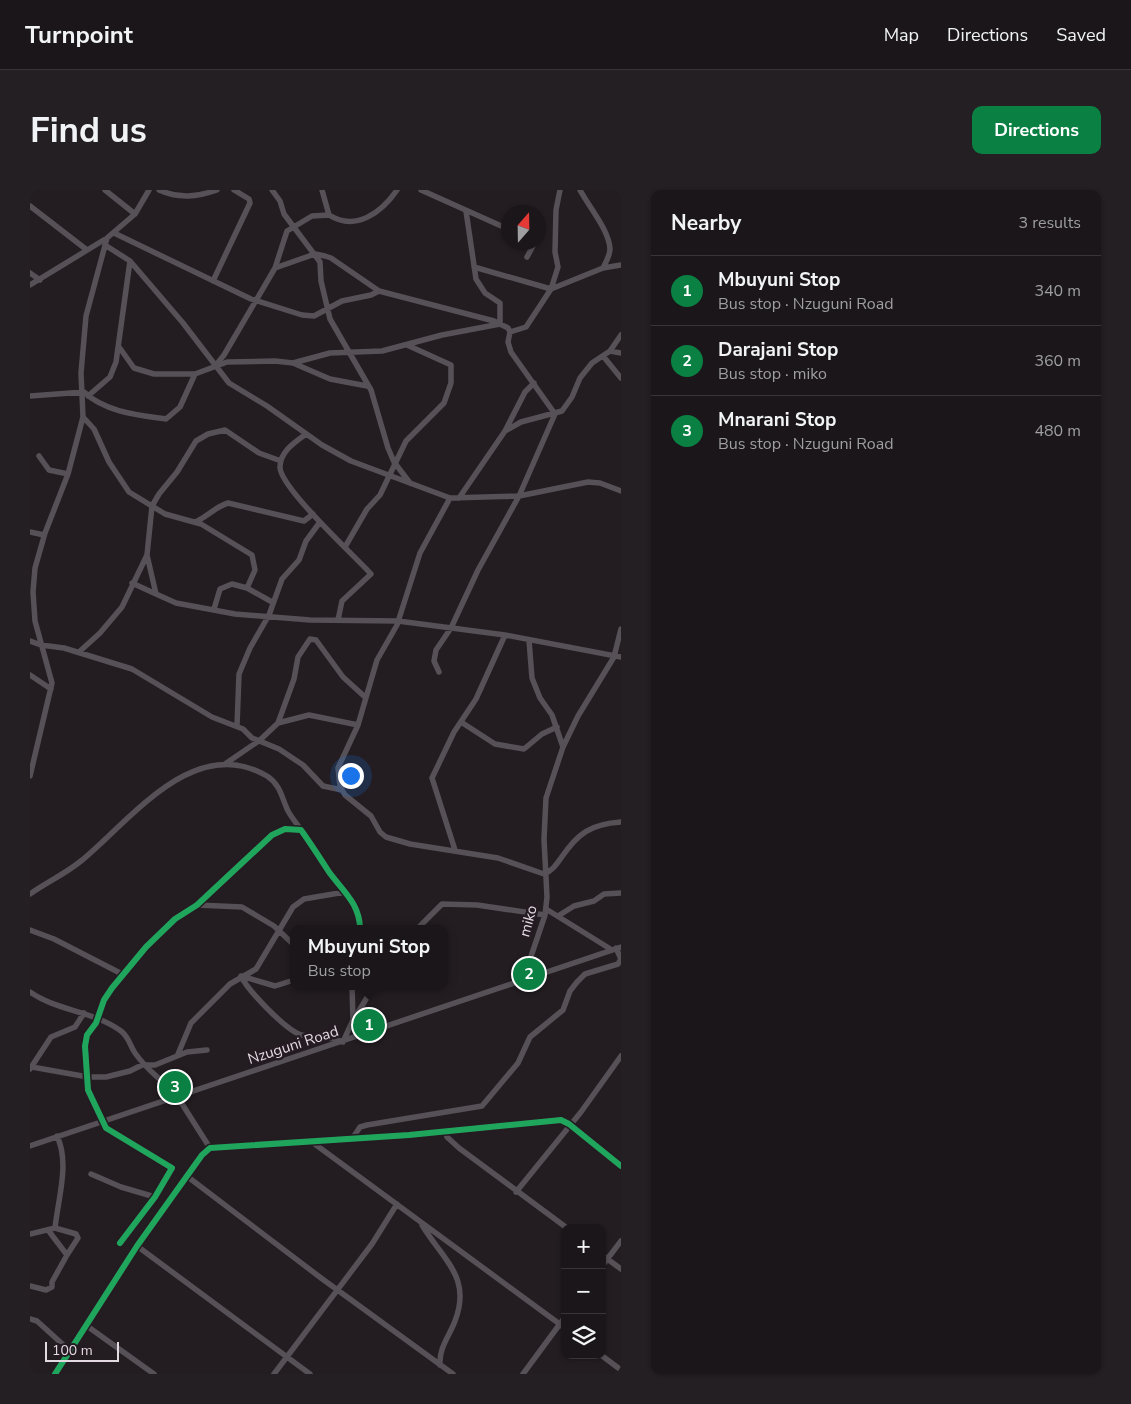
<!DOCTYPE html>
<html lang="en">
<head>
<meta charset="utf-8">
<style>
  body { margin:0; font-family:"Nunito Sans",sans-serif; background:#231f22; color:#f1f3f6 }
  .controls { position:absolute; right:15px; bottom:15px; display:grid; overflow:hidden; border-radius:10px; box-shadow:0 1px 4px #0004 }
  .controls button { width:45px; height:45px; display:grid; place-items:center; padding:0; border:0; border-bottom:1px solid #383538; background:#1a1619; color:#f1f3f6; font:25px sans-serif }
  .compass { position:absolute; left:471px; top:15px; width:45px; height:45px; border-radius:50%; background:#1a1619; box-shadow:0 1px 4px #0004; rotate:20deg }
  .scale { position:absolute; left:15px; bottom:12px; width:74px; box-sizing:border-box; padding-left:5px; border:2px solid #e2dae0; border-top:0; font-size:14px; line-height:18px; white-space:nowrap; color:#e2dae0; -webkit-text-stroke:4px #251b22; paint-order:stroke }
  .you { position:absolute; left:320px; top:585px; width:18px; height:18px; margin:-12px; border:4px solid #fff; border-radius:50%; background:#1a73e8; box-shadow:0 0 0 8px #1a73e833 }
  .badge { display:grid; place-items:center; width:32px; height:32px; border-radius:50%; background:#0b8043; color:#fff; font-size:16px; font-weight:700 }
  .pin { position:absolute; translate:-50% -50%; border:2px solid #fff; box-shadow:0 1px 5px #0006 }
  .popup { position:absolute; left:260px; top:735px; width:158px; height:65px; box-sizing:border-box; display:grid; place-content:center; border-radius:10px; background:#1a1619; filter:drop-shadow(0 1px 4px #0005); font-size:16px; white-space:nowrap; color:#9f9fa2 }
  .popup b { font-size:19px; color:#f1f3f6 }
  .popup::after { content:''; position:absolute; left:50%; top:100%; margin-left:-10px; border:10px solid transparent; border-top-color:#1a1619 }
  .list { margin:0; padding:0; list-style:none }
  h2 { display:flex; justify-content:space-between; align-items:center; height:65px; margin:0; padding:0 20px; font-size:21px }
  h2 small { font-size:16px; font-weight:400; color:#9f9fa2 }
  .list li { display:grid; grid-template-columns:32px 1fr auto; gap:15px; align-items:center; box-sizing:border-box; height:70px; padding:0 20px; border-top:1px solid #383538 }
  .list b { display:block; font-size:19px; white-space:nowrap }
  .list p { margin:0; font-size:16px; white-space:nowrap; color:#9f9fa2 }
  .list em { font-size:16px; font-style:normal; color:#9f9fa2 }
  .icon { flex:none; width:28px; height:28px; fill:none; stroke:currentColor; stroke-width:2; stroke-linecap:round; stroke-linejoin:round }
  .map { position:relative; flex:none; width:591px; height:1184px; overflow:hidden; border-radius:10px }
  header { display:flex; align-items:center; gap:30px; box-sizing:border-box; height:70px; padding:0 25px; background:#1a1619; border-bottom:1px solid #383538 }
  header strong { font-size:24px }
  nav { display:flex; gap:28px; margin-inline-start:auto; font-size:18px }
  .intro { display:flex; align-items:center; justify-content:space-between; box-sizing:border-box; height:120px; padding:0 30px }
  h1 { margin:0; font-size:35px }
  .button { padding:12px 22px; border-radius:10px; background:#0b8043; color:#fff; font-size:18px; font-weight:700 }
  main { display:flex; gap:30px; padding:0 30px }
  aside { flex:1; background:#1a1619; border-radius:10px; box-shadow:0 1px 4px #0004 }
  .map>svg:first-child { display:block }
</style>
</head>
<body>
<header>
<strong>Turnpoint</strong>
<nav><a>Map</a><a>Directions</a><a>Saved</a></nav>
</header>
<div class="intro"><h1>Find us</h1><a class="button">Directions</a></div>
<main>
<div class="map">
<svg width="591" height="1184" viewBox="0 0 591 1184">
  <rect width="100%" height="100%" fill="#231d21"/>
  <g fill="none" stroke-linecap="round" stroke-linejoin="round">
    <path stroke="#555157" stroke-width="5.5" d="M 75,0 L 105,24
      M 129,0 C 149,9 167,7 187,0
      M 242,0 L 250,11 L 254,24 L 290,72 L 291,91 L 300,129 L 341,200 L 358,258 L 364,272 L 380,293
      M 292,0 L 299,25 C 326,42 352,22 367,0
      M 391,0 L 478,39
      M 550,0 C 559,17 579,40 580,59 C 580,65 576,72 573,78
      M 0,16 L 57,60
      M 84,43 L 221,109 L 272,125 L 284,126 L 312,111 L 341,105 L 349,101
      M 75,55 L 100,71 L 153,133 L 199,193 L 237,216 L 292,255 L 321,271 L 420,308 L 489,306 L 558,292 L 570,293 L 591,301
      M 497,67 L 505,52
      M 444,77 L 521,99 L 528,77 L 525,62 L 526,20 L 530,0
      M 245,78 L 285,64 L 295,66 L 301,68 L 349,101 L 464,131 L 478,138 L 480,142 L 478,152 L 481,162 L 525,224 L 489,306 L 448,380 L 421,438 L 406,460 L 404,471 L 409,482
      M 0,83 L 10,90
      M 183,91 L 220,13 L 219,9 L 204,0
      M 0,95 L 77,48 L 105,24 L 119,0
      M 480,142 L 496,137 L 521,99 L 573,78 L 591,75
      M 89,157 L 104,178 L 124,184 L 165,184 L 197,172 L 245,171 L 263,173 L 300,189 L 337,196
      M 580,161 L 591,163
      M 573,166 L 591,188
      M 263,173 L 300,163 L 352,161 L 412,145 L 470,134 L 470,113 L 455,103 L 446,89 L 436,21
      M 186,175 L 194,165 L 245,78 L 257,41 L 282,26 L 299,25
      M 0,206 L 54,202 C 75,222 108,225 136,229 L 150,217 L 165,184
      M 58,206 L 80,187 L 86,172 L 100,71
      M 53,227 L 64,239 L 79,272 L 99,302 L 135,324 L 171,334 L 222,365 L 225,380 L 217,398
      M 475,241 L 491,232 L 532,221 L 542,207 L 550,188 L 562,173 L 580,161 L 591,145
      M 276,244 C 265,252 251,261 250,276 C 248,296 325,366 341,384 L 312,411 L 308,430
      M 9,266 L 19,280 L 38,284
      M 420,308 L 390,363 L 367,435 L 347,470 L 328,535 L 308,578 L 310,596 L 315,605 L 341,626 L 350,642 L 356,647 L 380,654 L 468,668 L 514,684 C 522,681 526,675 531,668 C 548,643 561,634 591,632
      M 429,308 L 475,241 L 495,202 L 504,193
      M 165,332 C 177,327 185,317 198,313 L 274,331 L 283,324
      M 0,342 L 14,345
      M 315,357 L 337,319 L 350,305 L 376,251 L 414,213 L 421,193 L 421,175 L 377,155
      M 117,365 L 126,404 L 146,413 L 205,424 L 280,430 L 368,431 L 475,445 L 591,467
      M 102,393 L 126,404
      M 184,419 L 190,399 L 202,394 L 217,398 L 242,412
      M 499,450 L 502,488 L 510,508 L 522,525 L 533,557
      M 0,451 L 11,455 L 34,458 L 102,479 L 182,527 L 213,539 L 222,548 L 249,559 L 273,575 L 293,596 L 312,600
      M 49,462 L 70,443 L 92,417 L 117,365 L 122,316 L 129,304 L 147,282 L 166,251 L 178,244 L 195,240 L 229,263 L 251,271
      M 0,485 L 21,499
      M 431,532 L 465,554 L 494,559 L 512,544 L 527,537
      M 248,533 L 279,525 L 328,535
      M 207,536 L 209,484 L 220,458 L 239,425 L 252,389 L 269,370 L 276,351 L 290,332
      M 195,574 L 230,550 L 248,533 L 264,489 L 268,467 L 280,449 L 286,450 L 313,487 L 335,507
      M 0,586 L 22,493 L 5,431 L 3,402 L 5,378 L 15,343 L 38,284 L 53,227 L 51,183 L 56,126 L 77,48
      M 425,660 L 402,588 L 424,542 L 446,509 L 475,445
      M 0,704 C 17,692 35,684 51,671 C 101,630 164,543 237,586 C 251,595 252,609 258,621 C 262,628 267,634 271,640
      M 167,715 L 212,717 L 244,736 L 264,755
      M 516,719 L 582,760
      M 528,726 L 544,716 L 564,711 L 574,704 L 591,703
      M 387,739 L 412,714 L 447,715 L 515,725
      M 0,740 L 24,749 L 92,784
      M 211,786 C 218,801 256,840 271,845 C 285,848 299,846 313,852 L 323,830 L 322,796
      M 211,786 L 245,796 L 264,790
      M 493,790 L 515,725 L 517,707 L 514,649 L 516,608 L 533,557 L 548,526 L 584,467 L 591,439
      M 0,802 C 27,821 64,821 91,841 C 99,847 100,856 105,863 C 117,880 134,893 150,905
      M 324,829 L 344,796
      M 148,864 L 161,833 L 200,794 L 226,779 L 263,717 L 274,709 L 315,702
      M 2,877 L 58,887 L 76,887 L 100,881 L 112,875 L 125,875 L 157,862 L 177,860
      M 0,879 L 21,847 L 45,837 L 54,823
      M 147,906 L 180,958
      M 415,941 L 417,947 L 429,958 L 537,1038
      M 322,949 L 330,937 L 337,935 L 452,916 L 488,873 L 500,847 L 533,820 L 540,801 L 547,792 L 555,784 L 588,774 L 591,769 L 586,758
      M 282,952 L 535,1138
      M 0,956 L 591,757
      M 61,984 L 91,997 L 125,1007
      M 158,987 L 291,1088 L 423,1184
      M 486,1002 L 551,922 L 591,866
      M 392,1035 C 413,1070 442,1087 425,1131 C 419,1147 409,1157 410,1175
      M 25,1038 C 28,1009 40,973 27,946
      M 0,1044 L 25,1038 L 46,1044 L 48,1048 L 37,1065
      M 90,1053 L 125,1007 L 142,978 L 76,938 L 58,900 L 55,856 L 57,845 L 66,833 L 74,810 L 82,798 L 116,757 L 145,729 L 167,715 L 242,645 L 255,639 L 271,640 C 281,654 290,668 299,682 C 313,701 330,714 330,739
      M 107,1056 L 280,1184
      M 572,1065 L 591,1079
      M 572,1076 L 591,1051
      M 0,1096 L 16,1100 L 22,1097 L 22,1092 L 37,1065 L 18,1040
      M 0,1129 L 7,1131 L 40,1161
      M 57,1136 L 124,1184
      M 571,1165 L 591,1180
      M 25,1184 L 107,1056 L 172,965 L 180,958 L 379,945 L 531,930 L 539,934 L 591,976
      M 244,1184 L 342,1054 L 367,1014
      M 493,1184 L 535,1127"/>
    <defs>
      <path id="cycleway" d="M 90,1053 L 125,1007 L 142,978 L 76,938 L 58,900 L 55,856 L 57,845 L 66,833 L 74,810 L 82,798 L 116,757 L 145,729 L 167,715 L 242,645 L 255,639 L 271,640 C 281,654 290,668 299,682 C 313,701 330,714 330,739
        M 25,1184 L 107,1056 L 172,965 L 180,958 L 379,945 L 531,930 L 539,934 L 591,976"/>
    </defs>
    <use href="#cycleway" stroke="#251b22" stroke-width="9"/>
    <use href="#cycleway" stroke="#20a55d" stroke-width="6"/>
  </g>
  <g text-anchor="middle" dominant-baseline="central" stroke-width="5" stroke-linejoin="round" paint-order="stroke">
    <g font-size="15" fill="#e2dae0" stroke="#251b22">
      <text transform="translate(498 731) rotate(-75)">miko</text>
      <text transform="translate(263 855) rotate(-18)">Nzuguni Road</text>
    </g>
  </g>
</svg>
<div class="controls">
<button>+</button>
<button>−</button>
<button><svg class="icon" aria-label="layers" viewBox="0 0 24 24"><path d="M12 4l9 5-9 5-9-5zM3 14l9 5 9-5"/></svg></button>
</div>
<svg class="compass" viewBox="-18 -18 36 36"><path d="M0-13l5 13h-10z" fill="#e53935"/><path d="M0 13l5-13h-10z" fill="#9f9fa2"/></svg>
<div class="scale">100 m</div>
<div class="you"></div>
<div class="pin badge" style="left:339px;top:835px">1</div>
<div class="popup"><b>Mbuyuni Stop</b>Bus stop</div>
<div class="pin badge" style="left:499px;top:784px">2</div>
<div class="pin badge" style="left:145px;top:897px">3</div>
</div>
<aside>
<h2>Nearby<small>3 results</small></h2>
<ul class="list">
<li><span class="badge">1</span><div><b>Mbuyuni Stop</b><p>Bus stop · Nzuguni Road</p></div><em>340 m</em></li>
<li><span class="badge">2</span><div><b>Darajani Stop</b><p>Bus stop · miko</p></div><em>360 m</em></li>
<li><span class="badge">3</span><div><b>Mnarani Stop</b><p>Bus stop · Nzuguni Road</p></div><em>480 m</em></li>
</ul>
</aside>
</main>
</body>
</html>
